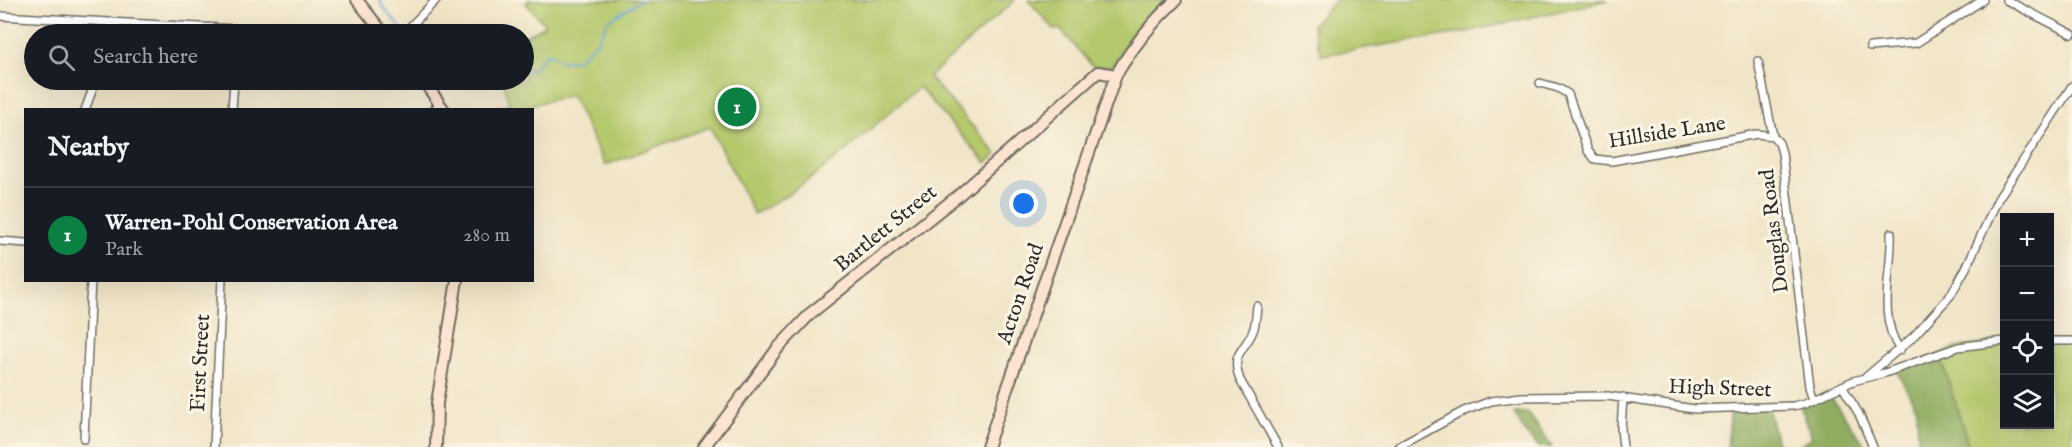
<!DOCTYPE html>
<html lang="en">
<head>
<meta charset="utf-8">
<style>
  body { margin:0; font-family:"IM FELL English",serif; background:#242831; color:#f1f3f6 }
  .controls { position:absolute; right:18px; bottom:18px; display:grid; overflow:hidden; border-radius:0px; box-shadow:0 6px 24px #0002 }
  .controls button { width:54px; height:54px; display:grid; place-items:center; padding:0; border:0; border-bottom:2px solid #363941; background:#171b24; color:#f1f3f6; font:30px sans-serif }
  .you { position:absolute; left:1024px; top:204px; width:21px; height:21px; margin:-15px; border:4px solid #fff; border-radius:50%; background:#1a73e8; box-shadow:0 0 0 9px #1a73e833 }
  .badge { display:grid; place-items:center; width:39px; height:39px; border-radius:50%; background:#0b8043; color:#fff; font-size:20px; font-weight:700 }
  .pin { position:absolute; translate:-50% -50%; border:3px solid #fff; box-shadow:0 2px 6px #0006 }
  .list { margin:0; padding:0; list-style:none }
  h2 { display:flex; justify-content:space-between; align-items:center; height:78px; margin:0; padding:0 24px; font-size:26px }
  h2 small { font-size:20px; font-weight:400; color:#9ea1a6 }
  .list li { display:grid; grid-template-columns:39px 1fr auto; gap:18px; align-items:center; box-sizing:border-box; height:96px; padding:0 24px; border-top:2px solid #363941 }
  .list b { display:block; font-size:22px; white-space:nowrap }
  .list p { margin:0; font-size:20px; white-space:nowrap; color:#9ea1a6 }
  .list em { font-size:20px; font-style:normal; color:#9ea1a6 }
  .icon { flex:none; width:33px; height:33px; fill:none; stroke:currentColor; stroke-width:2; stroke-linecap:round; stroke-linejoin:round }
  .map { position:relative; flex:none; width:2072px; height:447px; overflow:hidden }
  .search { position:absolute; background:#171b24; box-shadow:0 6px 24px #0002; left:24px; top:24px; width:510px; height:66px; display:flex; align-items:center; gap:15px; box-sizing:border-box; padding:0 21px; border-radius:33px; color:#9ea1a6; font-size:22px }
  .panel { position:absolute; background:#171b24; box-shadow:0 6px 24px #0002; left:24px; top:108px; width:510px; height:174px; border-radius:0px }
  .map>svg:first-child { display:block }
</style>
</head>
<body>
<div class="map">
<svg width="2072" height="447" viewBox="0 0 2072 447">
  <rect width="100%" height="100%" fill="#fcf5e5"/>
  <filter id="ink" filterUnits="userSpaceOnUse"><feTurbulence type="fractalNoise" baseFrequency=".0167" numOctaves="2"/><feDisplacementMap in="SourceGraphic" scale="12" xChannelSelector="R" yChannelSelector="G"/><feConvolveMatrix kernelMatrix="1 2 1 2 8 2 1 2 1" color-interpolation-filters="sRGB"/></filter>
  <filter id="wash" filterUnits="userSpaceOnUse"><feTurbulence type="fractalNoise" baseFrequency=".008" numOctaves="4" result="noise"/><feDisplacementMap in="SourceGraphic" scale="24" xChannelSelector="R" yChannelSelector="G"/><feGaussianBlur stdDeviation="1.35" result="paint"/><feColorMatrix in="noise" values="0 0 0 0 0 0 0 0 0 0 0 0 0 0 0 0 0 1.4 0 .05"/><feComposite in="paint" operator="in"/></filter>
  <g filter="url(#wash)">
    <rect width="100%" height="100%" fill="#f1e5c8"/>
    <path fill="#b4c86c" stroke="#707a4c" stroke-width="1.5" d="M 529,0 L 1015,0 L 929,77 L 997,154 L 986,163 L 919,87 C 866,132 816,182 754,214 L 710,127 L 605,165 L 571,95 L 514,109 L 491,109 L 509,104 L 503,80 L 524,80 L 524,37 L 545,25 L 526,3 Z
      M 1028,0 L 1165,0 L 1132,34 L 1112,66 L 1094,68 L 1060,29 L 1055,30 Z
      M 1336,0 L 1608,0 L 1466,32 L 1321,55 L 1312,25 Z
      M 2004,341 L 2004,424 L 2050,424 L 2050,341 L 2072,341 L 2072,447 L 1969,447 L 1940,354 L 1958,347 Z"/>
    <path fill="#8fac60" stroke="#5d6c46" stroke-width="1.5" d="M 1940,354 L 1969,447 L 1923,447 L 1918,441 L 1917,409 L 1896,370 Z
      M 1828,393 L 1863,442 L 1864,447 L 1797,447 L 1812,437 L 1800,405 Z
      M 1731,408 L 1768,408 L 1778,447 L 1727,447 Z
      M 1514,413 L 1528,413 L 1552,447 L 1539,447 L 1526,434 Z"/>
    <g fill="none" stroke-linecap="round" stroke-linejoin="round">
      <path stroke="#60a1d3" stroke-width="2" d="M 380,0 C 381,8 395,20 401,28
        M 524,71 L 533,70 L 546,54 L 550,54 L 563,62 L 578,59 L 596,43 L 608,21 L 641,0"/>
    </g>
  </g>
  <g filter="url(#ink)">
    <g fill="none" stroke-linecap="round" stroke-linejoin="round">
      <defs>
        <path id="street" d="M 2006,0 L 2072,34
          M 0,16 L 237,29 L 236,34
          M 108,34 L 111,22
          M 403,34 L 436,0
          M 1870,47 L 1916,43 L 1983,0
          M 1758,61 L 1773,136 L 1779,143 L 1782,153 L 1810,387 L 1814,399
          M 1540,83 L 1558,88 L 1568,94 L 1588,151 L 1595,159 L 1612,161 L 1757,134 L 1773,136
          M 85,110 L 96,80
          M 232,110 L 234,80
          M 433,110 L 441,105
          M 1891,233 C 1893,271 1876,315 1900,350
          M 0,241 L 26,243
          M 1257,306 C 1256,314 1256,324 1253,331 C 1244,352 1230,353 1240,380 L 1278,447
          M 2050,341 L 2072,341
          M 1866,377 L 1913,337 L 1950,296 L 1966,268 L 1998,199 L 2072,86
          M 1842,386 L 1859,414 L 1873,447
          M 84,439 L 91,280
          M 214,447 L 222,280
          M 1398,447 L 1464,411 L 1491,401 L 1521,397 L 1608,396 L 1694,409 L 1793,406 L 1806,403 L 1853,381 L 1885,373 L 1958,347 L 2004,341
          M 1623,447 L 1621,429 L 1623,397"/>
        <path id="secondary" d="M 357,0 L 384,34
          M 423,80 L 444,110
          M 436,447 L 437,403 L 457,280
          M 704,447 L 778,348 L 811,313 L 959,195 L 1098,72 L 1116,75
          M 987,447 L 1116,75 C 1133,46 1151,23 1176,0"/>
      </defs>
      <use href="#street" stroke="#706c62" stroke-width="10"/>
      <use href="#secondary" stroke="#706c62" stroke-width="14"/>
      <use href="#street" stroke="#fff" stroke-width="7"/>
      <use href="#secondary" stroke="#fde4d1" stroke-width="10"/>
    </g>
  </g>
  <g text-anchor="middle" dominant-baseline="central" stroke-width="6" stroke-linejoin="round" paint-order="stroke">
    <g font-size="21" fill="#2b2b2b" stroke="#fcf5e5">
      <text transform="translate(1667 133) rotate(-9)">Hillside Lane</text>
      <text transform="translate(886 229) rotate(-39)">Bartlett Street</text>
      <text transform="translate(1775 231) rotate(-97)">Douglas Road</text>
      <text transform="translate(1021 294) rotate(-71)">Acton Road</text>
      <text transform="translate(201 363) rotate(-87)">First Street</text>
      <text transform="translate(1720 389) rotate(2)">High Street</text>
    </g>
  </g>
</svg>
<div class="controls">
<button>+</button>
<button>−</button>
<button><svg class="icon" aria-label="locate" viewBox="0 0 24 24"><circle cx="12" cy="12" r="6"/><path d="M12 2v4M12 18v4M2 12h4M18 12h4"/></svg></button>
<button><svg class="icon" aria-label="layers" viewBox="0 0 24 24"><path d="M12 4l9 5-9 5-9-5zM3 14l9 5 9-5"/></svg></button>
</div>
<div class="you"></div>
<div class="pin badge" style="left:737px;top:107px">1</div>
<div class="search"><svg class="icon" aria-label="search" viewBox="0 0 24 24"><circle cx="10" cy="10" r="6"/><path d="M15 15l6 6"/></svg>Search here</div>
<section class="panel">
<h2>Nearby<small></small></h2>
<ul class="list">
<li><span class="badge">1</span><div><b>Warren-Pohl Conservation Area</b><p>Park</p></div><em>280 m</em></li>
</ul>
</section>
</div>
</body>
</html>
